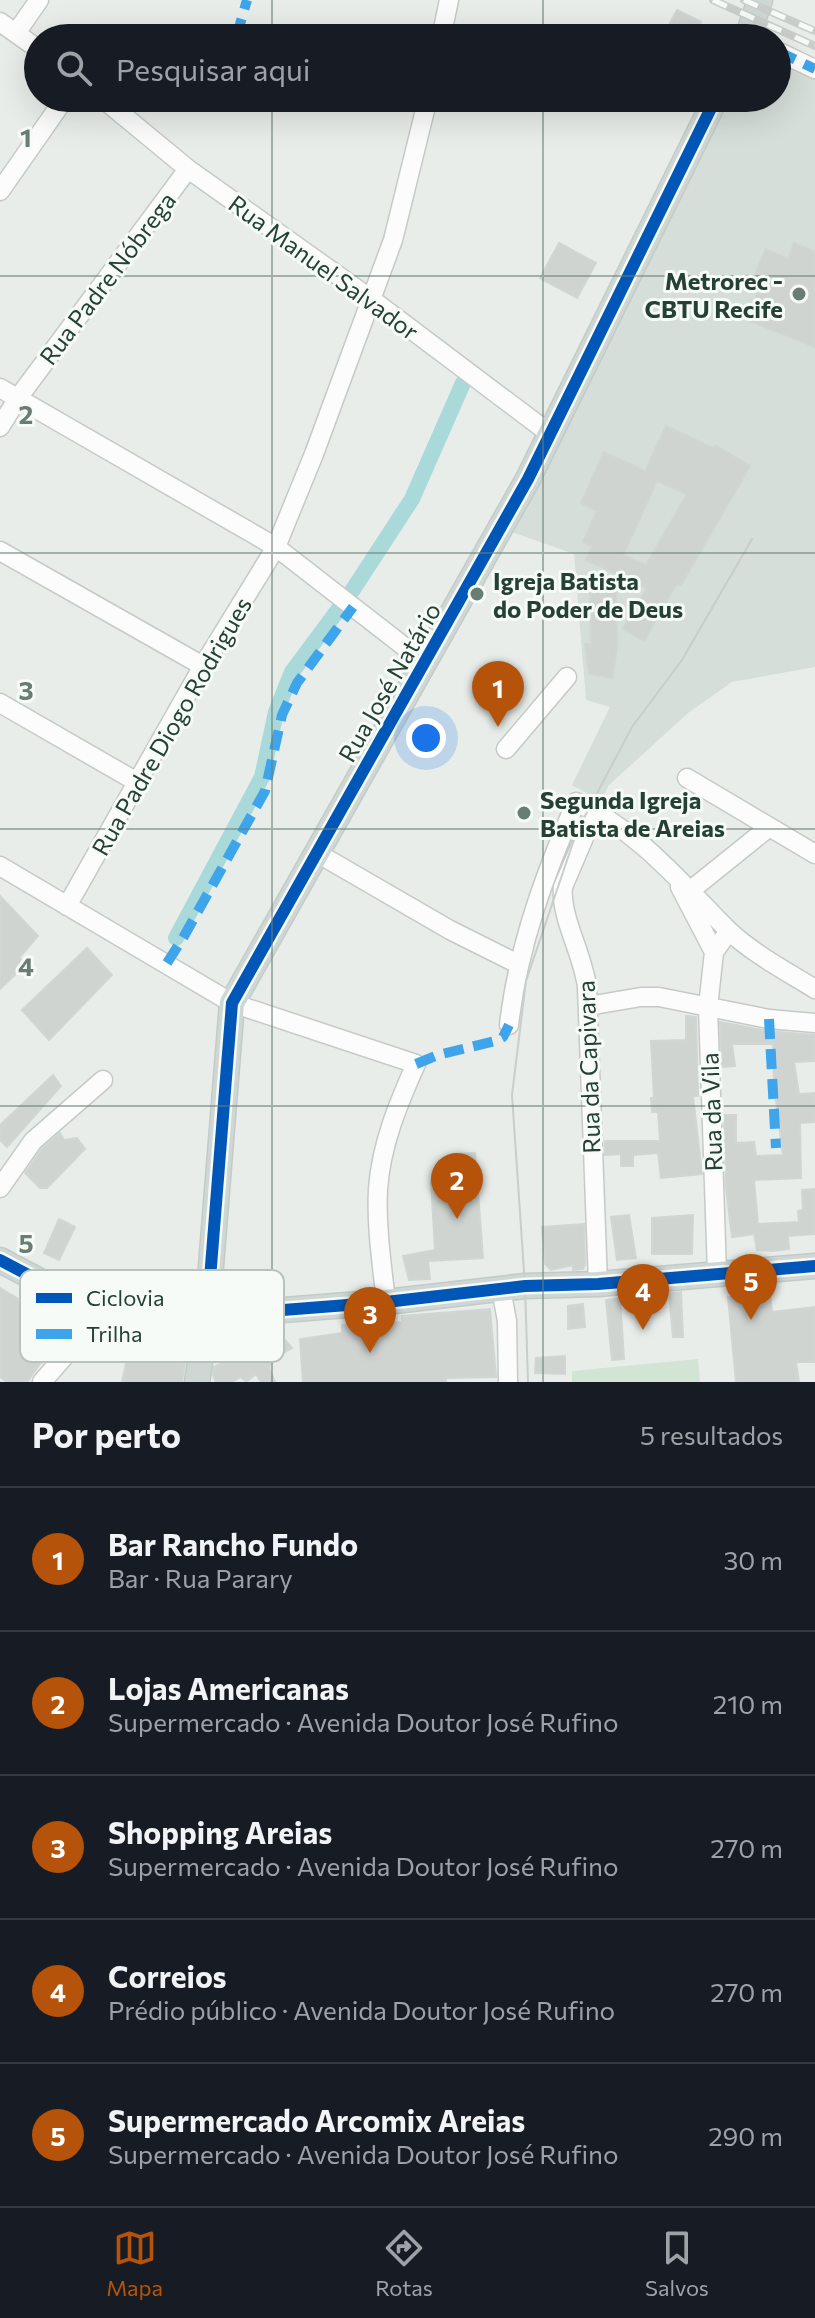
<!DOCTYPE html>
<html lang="pt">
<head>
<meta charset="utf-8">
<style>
  body { margin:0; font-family:Commissioner,sans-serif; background:#20242c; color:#f1f3f6 }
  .you { position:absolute; left:426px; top:738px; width:28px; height:28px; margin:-20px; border:6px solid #fff; border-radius:50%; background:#1a73e8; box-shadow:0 0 0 12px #1a73e833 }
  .badge { display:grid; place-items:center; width:52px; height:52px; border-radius:50%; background:#b45309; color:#fff; font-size:26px; font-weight:700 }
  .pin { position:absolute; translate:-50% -66px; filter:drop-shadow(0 2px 4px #0008) }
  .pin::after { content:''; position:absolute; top:42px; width:28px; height:24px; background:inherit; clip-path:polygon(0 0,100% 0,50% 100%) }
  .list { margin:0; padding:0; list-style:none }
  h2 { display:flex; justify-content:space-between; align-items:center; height:104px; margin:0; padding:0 32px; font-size:34px }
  h2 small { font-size:26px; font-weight:400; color:#9ea1a6 }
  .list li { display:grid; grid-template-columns:52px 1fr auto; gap:24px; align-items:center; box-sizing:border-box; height:144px; padding:0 32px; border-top:2px solid #363941 }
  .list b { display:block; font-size:30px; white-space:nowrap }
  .list p { margin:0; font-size:26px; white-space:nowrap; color:#9ea1a6 }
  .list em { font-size:26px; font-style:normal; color:#9ea1a6 }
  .icon { flex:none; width:44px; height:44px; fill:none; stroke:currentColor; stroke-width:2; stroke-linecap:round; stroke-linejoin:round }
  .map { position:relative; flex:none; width:815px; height:1382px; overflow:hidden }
  .search { position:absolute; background:#171b24; box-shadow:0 8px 32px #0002; left:24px; right:24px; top:24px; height:88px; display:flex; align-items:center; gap:20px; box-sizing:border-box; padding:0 28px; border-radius:44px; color:#9ea1a6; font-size:30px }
  .sheet { height:824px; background:#171b24 }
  nav { display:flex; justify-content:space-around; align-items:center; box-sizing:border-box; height:112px; border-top:2px solid #363941; background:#171b24; font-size:22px; color:#9ea1a6 }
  nav a { display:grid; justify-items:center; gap:4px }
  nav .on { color:#b45309 }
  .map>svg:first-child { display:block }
</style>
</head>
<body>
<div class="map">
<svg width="815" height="1382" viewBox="0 0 815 1382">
  <rect width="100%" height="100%" fill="#e8edea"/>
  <path fill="#d6ded9" d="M 777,58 L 815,75 L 815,667 L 732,682 L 688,713 L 641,756 L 609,785 L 601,801 L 572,785 L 610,707 L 586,700 L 574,554 L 509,531 L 729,98 L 777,98 Z"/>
  <path fill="#d2e5d5" d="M 698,1359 L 700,1382 L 572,1382 L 572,1371 Z"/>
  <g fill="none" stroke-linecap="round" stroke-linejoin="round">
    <path stroke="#aad9d9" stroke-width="16" d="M 352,591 L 412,499 L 463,383
      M 176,938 L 262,777 L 276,712 L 292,672 L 344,602"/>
  </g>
  <path fill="#cfd4d1" stroke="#d0d6d3" stroke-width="2" fill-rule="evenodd" d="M 677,10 L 701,22 L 692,38 L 668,27 Z
    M 559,243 L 596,263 L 577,298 L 540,278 Z
    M 794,243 L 815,252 L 815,347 L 747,320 L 762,283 L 753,279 L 766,249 L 788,259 Z
    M 666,426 L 713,448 L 715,445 L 750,466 L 681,585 L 677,583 L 644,641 L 623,629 L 647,588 L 586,560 L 592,546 L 583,542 L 597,511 L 581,503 L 604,452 L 645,471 ZM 657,481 L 687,494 L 646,565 L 623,555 Z
    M 616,582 L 617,648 L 612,678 L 589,674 L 585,644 L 591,645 L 590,583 Z
    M 0,896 L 38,936 L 19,958 L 26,964 L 0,989 Z
    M 87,948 L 112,975 L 49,1040 L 22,1010 Z
    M 686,1016 L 696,1017 L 698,1096 L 693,1096 L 702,1174 L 661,1178 L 658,1153 L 633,1155 L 633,1166 L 621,1166 L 621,1154 L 605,1155 L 605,1141 L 660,1141 L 658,1112 L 652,1112 L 651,1098 L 654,1098 L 651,1041 L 686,1040 Z
    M 720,1022 L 768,1031 L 815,1035 L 815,1061 L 794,1062 L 799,1094 L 815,1093 L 815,1122 L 800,1123 L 801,1178 L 754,1180 L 758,1224 L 799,1222 L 798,1211 L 803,1210 L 802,1190 L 815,1189 L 815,1234 L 788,1236 L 789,1249 L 773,1251 L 757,1250 L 754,1234 L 732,1237 L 726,1188 L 724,1115 L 736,1115 L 736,1143 L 754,1142 L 756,1156 L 783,1155 L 774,1085 L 773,1044 L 732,1044 L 735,1066 L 722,1067 Z
    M 53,1075 L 61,1086 L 7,1147 L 0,1140 L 0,1125 Z
    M 60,1133 L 64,1140 L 77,1138 L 85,1149 L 47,1188 L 40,1188 L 25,1173 L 42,1149 Z
    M 475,1153 L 483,1258 L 428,1261 L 430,1279 L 409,1280 L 403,1256 L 435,1250 L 431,1181 L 455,1179 L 453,1154 Z
    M 629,1215 L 636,1258 L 617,1260 L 611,1217 Z
    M 693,1215 L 692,1254 L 652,1254 L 652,1218 Z
    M 59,1219 L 75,1227 L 59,1260 L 44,1253 Z
    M 584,1224 L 585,1264 L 583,1269 L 573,1270 L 573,1265 L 551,1270 L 545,1264 L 542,1227 Z
    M 0,1288 L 24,1302 L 31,1295 L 77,1312 L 27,1382 L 7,1382 L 0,1377 Z
    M 681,1292 L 683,1337 L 673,1337 L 669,1293 Z
    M 770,1294 L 772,1312 L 815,1307 L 815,1362 L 796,1362 L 799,1382 L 736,1382 L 728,1297 Z
    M 620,1298 L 624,1359 L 612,1360 L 606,1300 Z
    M 583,1304 L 585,1327 L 568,1329 L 568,1306 Z
    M 490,1309 L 496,1377 L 446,1378 L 446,1382 L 303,1382 L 300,1339 L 342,1333 L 342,1325 L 402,1322 L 402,1316 Z
    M 134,1327 L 186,1339 L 188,1342 L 182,1382 L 122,1382 Z
    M 280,1334 L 292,1348 L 272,1359 L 269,1368 L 275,1382 L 261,1382 L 256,1374 L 246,1382 L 241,1377 L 232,1382 L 216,1382 L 213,1375 L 214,1367 Z
    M 565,1356 L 565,1374 L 535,1373 L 536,1358 Z"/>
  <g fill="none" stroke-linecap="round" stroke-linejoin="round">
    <defs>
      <path id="minor" d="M 0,22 L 38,49
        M 16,33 L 39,0
        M 441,38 L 449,0
        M 777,51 L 815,69
        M 102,98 L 188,169 L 371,299 L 549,433
        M 0,191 L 65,98
        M 0,388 L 276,547 L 424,662
        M 0,427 L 18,398 L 188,169
        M 0,551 L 203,666
        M 0,703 L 137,782
        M 506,749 L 567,677
        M 687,778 L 815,854
        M 595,812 L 563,887 C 560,917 583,954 587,987 L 598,1284
        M 317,853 L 450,930 L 518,964
        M 0,866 L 232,1003 L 416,1064 C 398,1104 381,1145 378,1189 C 376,1226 382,1265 386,1302
        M 680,887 L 714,952
        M 691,890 L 768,828
        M 67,906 L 203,666 L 276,547 L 314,454 L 393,240 L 428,98
        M 588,1006 L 641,997 L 659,997 L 769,1019 L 815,1023
        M 509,1025 C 518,946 545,874 576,802 C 638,830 681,883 728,930 C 752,953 786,971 815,989
        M 0,1188 L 33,1141 L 103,1080
        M 717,1273 L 708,1007 L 714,952 L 729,931
        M 501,1289 L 507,1321 L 508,1382
        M 42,1382 L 109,1305"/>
      <path id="major" d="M 747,38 L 760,0
        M 0,1260 L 53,1288 L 101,1303 L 207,1316 L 386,1302 L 525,1286 L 598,1284 L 815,1266
        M 197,1382 L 207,1316 L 232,1003 L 528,479 L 716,98"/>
    </defs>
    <use href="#minor" stroke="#c5cac7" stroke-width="21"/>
    <use href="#major" stroke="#c3cbc8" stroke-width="27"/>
    <use href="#minor" stroke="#fcfcfc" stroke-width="18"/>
    <use href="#major" stroke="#cfd7d4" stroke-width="24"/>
    <path stroke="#c9cdcb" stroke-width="2" d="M 528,1382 L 525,1286 L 512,1095 L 526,981 L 577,831 L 632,727 L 682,660 L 752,539"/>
    <defs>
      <path id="rail" d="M 713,0 L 815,46
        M 744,0 L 815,31"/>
    </defs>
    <use href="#rail" stroke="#c9cdcb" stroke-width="8"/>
    <use href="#rail" stroke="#f7fbf8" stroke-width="5" stroke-dasharray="15" stroke-linecap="butt"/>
    <path stroke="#3ea4eb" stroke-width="10" stroke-dasharray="20 10" stroke-linecap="butt" d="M 748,37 L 750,38
      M 236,38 L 247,0
      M 320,38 L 321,31 L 355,38
      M 777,51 L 815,69
      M 167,963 L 183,938 L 265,791 L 282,715 L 297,683 L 353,607
      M 769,1019 L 776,1148
      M 416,1064 L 438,1055 L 495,1041 L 503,1037 L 509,1025"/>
    <defs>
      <path id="cycleway" d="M 0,1260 L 53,1288 L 101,1303 L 207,1316 L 386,1302 L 525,1286 L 598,1284 L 815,1266
        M 207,1316 L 232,1003 L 528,479 L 716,98"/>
    </defs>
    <use href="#cycleway" stroke="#f7fbf8" stroke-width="17"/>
    <use href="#cycleway" stroke="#0057b8" stroke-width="12"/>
  </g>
  <path fill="none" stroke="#697d75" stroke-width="2" stroke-opacity="0.55" d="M 272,0 L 272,38M 543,0 L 543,38M 272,98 L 272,1382M 543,98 L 543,1382M 0,276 L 815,276M 0,553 L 815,553M 0,829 L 815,829M 0,1106 L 815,1106"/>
  <g fill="#697d75" stroke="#f7fbf8" stroke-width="3">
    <circle cx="799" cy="294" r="8"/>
    <circle cx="477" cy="594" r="8"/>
    <circle cx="524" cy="813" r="8"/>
  </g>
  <g text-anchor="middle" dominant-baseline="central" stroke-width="6" stroke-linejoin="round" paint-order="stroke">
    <g font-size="24" fill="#254136" stroke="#f7fbf8">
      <text transform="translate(324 267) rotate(36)">Rua Manuel Salvador</text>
      <text transform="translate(107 278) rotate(-53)">Rua Padre Nóbrega</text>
      <text transform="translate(389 682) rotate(-60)">Rua José Natário</text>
      <text transform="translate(171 726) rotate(-60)">Rua Padre Diogo Rodrigues</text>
      <text transform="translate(588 1067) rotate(-92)">Rua da Capivara</text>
      <text transform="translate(711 1112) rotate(-92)">Rua da Vila</text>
    </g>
    <g font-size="24" font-weight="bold" fill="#254136" stroke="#f7fbf8" text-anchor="start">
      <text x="783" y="280" text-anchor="end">Metrorec -<tspan x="783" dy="28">CBTU Recife</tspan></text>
      <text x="493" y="580">Igreja Batista<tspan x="493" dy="28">do Poder de Deus</tspan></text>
      <text x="540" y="799">Segunda Igreja<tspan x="540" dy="28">Batista de Areias</tspan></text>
    </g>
  </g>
  <rect x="20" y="1270" width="264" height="92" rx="12" fill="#f7fbf8" stroke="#b8c3be" stroke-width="2"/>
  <rect x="36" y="1293" width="36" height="10" fill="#0057b8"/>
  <rect x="36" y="1329" width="36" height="10" fill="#3ea4eb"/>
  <g font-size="22" fill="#254136">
    <text x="86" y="1306">Ciclovia</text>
    <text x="86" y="1342">Trilha</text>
  </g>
  <g font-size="26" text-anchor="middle" font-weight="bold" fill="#697d75" stroke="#f7fbf8" stroke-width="6" stroke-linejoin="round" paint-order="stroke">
    <text x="26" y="147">1</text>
    <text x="26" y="424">2</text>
    <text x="26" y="700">3</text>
    <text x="26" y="976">4</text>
    <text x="26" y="1253">5</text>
  </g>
</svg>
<div class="you"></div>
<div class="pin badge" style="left:498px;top:727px">1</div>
<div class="pin badge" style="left:457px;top:1219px">2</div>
<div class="pin badge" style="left:370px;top:1353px">3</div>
<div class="pin badge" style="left:643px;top:1330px">4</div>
<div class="pin badge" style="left:751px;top:1320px">5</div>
<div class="search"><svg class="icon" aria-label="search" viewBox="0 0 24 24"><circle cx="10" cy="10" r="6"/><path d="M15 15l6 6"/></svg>Pesquisar aqui</div>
</div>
<section class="sheet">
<h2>Por perto<small>5 resultados</small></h2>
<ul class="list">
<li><span class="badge">1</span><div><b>Bar Rancho Fundo</b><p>Bar · Rua Parary</p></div><em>30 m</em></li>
<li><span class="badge">2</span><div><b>Lojas Americanas</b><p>Supermercado · Avenida Doutor José Rufino</p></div><em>210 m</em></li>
<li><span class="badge">3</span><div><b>Shopping Areias</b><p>Supermercado · Avenida Doutor José Rufino</p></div><em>270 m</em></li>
<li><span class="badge">4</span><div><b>Correios</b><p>Prédio público · Avenida Doutor José Rufino</p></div><em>270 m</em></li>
<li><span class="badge">5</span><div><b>Supermercado Arcomix Areias</b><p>Supermercado · Avenida Doutor José Rufino</p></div><em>290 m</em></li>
</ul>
</section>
<nav>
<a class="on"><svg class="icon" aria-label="map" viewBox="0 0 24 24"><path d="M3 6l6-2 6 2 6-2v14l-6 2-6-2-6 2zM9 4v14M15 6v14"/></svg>Mapa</a>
<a><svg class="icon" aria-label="directions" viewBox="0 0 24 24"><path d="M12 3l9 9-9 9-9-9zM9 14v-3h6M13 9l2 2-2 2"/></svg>Rotas</a>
<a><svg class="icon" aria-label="saved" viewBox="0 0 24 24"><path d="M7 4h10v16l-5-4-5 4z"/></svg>Salvos</a>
</nav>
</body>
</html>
